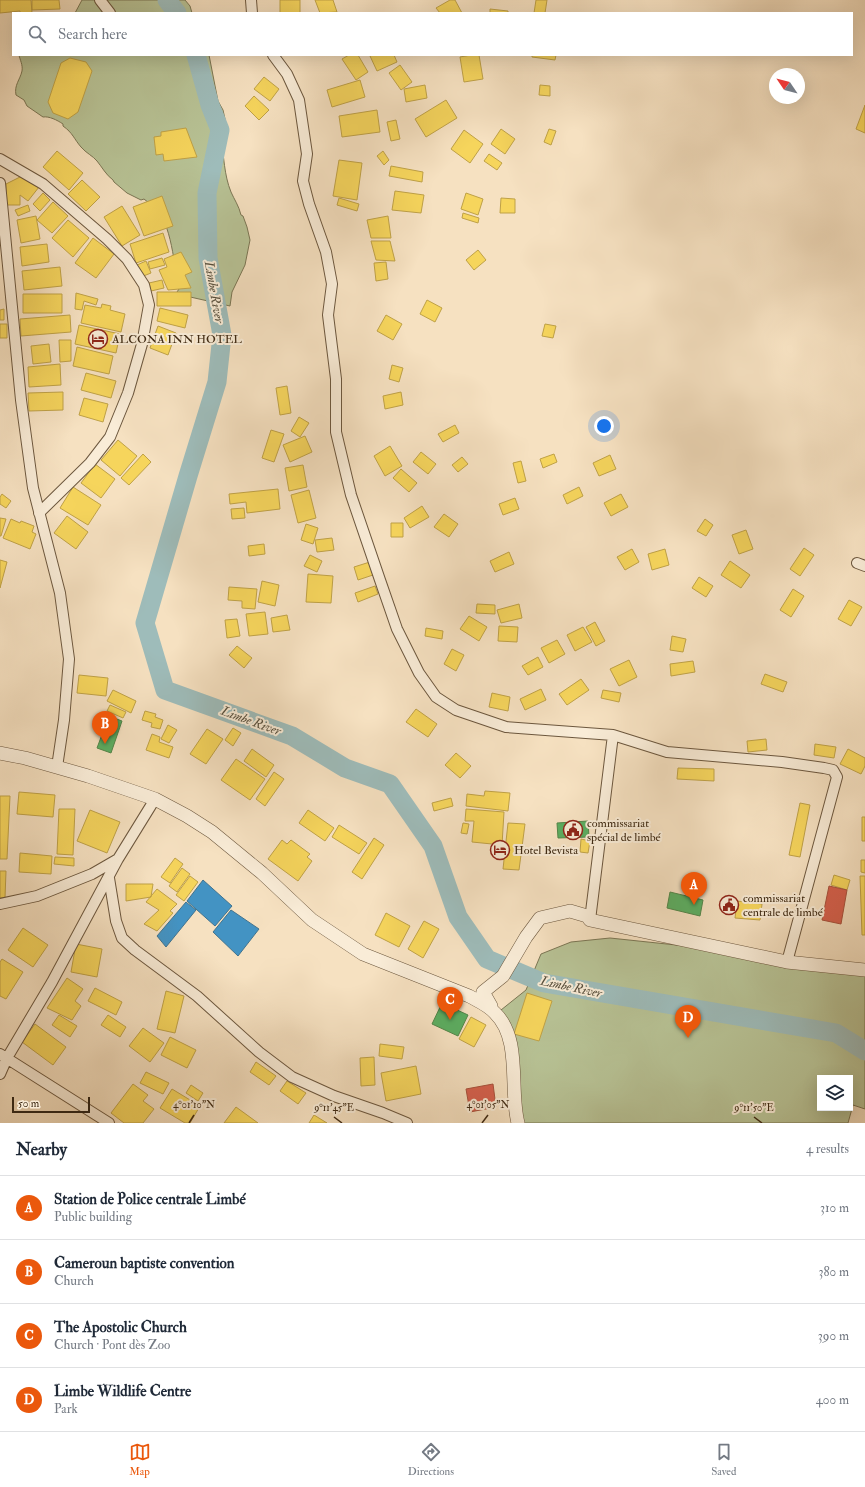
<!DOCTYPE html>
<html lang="en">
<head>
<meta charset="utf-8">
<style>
  body { margin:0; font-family:"IM FELL Double Pica",serif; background:#f6f6f7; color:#1f2937 }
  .controls { position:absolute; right:12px; bottom:12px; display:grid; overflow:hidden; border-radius:0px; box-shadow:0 4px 16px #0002 }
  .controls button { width:36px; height:36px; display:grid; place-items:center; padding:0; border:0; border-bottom:1px solid #e0e1e3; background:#fff; color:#1f2937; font:20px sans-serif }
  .compass { position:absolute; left:769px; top:68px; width:36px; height:36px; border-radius:50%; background:#fff; box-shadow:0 4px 16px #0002; rotate:305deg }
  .scale { position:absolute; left:12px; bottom:10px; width:78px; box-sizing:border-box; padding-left:4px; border:2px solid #3e2912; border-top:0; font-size:11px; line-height:14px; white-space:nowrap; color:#3e2912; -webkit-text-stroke:3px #f9ecd7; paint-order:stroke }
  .you { position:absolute; left:604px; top:426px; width:14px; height:14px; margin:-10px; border:3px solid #fff; border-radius:50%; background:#1a73e8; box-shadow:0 0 0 6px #1a73e833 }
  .badge { display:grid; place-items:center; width:26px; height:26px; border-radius:50%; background:#ea580c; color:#fff; font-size:13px; font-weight:700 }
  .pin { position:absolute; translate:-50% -33px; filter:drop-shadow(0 1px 2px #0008) }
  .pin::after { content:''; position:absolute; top:21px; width:14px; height:12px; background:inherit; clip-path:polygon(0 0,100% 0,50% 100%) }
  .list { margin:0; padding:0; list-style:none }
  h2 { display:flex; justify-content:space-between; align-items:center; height:52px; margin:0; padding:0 16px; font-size:17px }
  h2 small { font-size:13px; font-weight:400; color:#747a83 }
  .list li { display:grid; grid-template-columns:26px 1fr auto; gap:12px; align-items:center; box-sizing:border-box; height:64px; padding:0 16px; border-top:1px solid #e0e1e3 }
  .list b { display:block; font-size:15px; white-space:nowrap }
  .list p { margin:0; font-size:13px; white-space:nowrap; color:#747a83 }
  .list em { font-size:13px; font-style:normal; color:#747a83 }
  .icon { flex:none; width:22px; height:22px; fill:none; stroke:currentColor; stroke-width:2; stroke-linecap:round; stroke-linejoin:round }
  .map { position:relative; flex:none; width:865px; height:1123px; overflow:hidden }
  .search { position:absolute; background:#fff; box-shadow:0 4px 16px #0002; left:12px; right:12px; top:12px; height:44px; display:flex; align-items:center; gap:10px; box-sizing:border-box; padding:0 14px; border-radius:0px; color:#747a83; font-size:15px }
  .sheet { height:308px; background:#fff }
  nav { display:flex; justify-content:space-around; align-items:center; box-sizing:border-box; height:56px; border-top:1px solid #e0e1e3; background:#fff; font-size:11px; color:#747a83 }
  nav a { display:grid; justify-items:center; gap:2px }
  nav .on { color:#ea580c }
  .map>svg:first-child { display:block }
</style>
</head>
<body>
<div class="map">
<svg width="865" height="1123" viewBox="0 0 865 1123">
  <rect width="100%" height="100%" fill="#f6e1c1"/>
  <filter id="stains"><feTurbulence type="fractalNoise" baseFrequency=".005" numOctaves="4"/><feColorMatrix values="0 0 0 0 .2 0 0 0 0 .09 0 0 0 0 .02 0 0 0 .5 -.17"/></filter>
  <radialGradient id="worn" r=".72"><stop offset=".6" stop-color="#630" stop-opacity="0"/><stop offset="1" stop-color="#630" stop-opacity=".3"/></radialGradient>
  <path fill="#b8c396" stroke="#7b7654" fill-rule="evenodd" d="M 82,0 L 185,0 L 190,6 L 192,13 L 75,13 Z
    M 19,55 L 209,55 L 218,101 L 223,110 L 225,119 L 221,133 L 221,138 C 224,156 224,175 231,192 C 234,199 239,206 241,215 L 243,216 L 247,227 L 250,240 L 245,265 L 232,292 L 230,306 L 177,294 L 177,292 L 179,289 C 174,267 172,222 154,207 C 151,204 147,202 144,199 L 141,200 L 127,193 L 114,182 L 113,180 C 106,175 102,167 97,161 C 93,156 86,153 81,147 C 74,139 73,133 63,126 L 63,124 C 57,120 49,116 43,117 L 27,106 L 24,100 L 16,95 C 14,85 20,80 22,71 C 23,65 20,60 19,55 Z
    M 610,938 L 865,965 L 865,1109 L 853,1105 L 848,1123 L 522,1123 L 501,1010 L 526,990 L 541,954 L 571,942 ZM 820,1078 L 850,1078 L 850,1108 L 820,1108 Z"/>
  <path fill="#f6d55c" stroke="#bfa146" d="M 0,0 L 31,0 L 32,13 L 20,13 L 20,11 L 0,13 Z
    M 32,0 L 59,0 L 60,9 L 32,10 Z
    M 280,0 L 300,0 L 300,13 L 280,13 Z
    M 315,0 L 333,0 L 337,12 L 320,13 Z
    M 450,0 L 455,0 L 462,13 L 440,13 L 436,8 Z
    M 536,0 L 547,0 L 545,13 L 534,13 Z
    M 490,9 L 508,11 L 508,13 L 490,13 Z
    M 349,55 L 358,55 L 368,72 L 356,80 L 342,59 Z
    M 372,55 L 394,55 L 397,62 L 377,71 L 370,56 Z
    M 471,55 L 479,55 L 483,79 L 464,82 L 460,57 Z
    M 532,55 L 556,55 L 555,60 L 532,57 Z
    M 70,58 L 86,62 L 92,71 L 78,112 L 68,119 L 53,113 L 48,102 L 61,63 Z
    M 400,65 L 412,82 L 401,90 L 389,73 Z
    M 264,77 L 279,89 L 270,101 L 254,89 Z
    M 360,80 L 365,97 L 332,107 L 327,90 Z
    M 425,85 L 427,98 L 406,102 L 404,89 Z
    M 540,85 L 550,86 L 550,96 L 539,95 Z
    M 254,96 L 269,110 L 259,120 L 245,106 Z
    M 446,100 L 457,118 L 426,137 L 415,119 Z
    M 865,105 L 865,133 L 856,129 Z
    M 377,110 L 380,132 L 342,137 L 339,116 Z
    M 396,120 L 400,139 L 391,141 L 387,122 Z
    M 186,128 L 197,157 L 164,161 L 163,154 L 156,155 L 154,137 L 161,136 L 161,132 Z
    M 501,129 L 515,139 L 505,154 L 491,144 Z
    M 549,129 L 556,131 L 551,145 L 544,142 Z
    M 464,130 L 483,144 L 470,163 L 451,149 Z
    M 57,151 L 83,173 L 69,190 L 43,167 Z
    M 383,151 L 389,160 L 384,165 L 377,156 Z
    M 489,154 L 502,163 L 497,170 L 484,161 Z
    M 339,160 L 362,163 L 357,200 L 333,196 Z
    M 391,166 L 423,172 L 422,182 L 389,176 Z
    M 24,175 L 39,187 L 28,201 L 20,195 L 20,205 L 6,205 L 6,184 Z
    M 82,180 L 100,197 L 86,211 L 68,194 Z
    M 395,191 L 424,195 L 421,213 L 392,210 Z
    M 43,193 L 50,200 L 40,211 L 33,204 Z
    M 466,193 L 483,199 L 478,215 L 461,209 Z
    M 162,196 L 173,226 L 144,236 L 133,207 Z
    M 339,198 L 359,204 L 357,211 L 337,205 Z
    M 501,198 L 515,199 L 515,213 L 500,213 Z
    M 53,202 L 68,216 L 52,233 L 37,220 Z
    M 28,205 L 30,211 L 18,216 L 15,210 Z
    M 122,206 L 140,235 L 122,246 L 104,217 Z
    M 463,213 L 479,218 L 478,223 L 462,218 Z
    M 36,216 L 40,239 L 21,243 L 17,220 Z
    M 388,216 L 391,238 L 371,238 L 367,220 Z
    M 68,220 L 89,238 L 73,257 L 52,238 Z
    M 163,233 L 169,252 L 136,263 L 130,244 Z
    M 93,238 L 114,254 L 96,278 L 75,263 Z
    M 371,241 L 390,241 L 395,261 L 376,260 Z
    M 47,244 L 49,262 L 22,266 L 20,247 Z
    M 478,250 L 486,260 L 474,270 L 466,260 Z
    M 181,252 L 192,272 L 185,275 L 191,288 L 168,290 L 159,270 L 167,267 L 164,259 Z
    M 162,258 L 165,265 L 150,269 L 148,262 Z
    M 146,261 L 151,273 L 141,277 L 137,265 Z
    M 386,262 L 388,279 L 376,281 L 374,263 Z
    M 60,267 L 62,286 L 24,290 L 22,271 Z
    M 162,280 L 164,288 L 151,291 L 149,283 Z
    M 157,292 L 191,292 L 191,306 L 157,306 Z
    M 76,293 L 98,299 L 96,305 L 84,301 L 82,310 L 75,309 Z
    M 23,294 L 62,294 L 62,313 L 23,313 Z
    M 427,300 L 442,308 L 435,322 L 420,314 Z
    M 102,304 L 111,306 L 110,310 L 125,314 L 121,332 L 81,323 L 85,305 L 101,308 Z
    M 160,308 L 188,315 L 185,328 L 157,321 Z
    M 4,309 L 4,320 L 0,320 L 0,310 Z
    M 70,315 L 71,332 L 21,336 L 20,319 Z
    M 386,315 L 402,324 L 393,340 L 377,331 Z
    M 0,324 L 7,324 L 7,338 L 0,338 Z
    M 545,324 L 556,326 L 553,338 L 542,336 Z
    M 79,325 L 120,334 L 116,353 L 75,344 Z
    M 158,326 L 176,333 L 168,355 L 150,348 Z
    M 59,340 L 71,340 L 71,361 L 60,362 Z
    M 49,344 L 51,362 L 33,364 L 31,346 Z
    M 77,347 L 113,356 L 109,374 L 73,366 Z
    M 60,364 L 61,385 L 29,387 L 28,367 Z
    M 392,365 L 403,368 L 399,382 L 389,379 Z
    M 86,373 L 116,381 L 111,398 L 81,390 Z
    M 287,386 L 291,413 L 280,415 L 276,388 Z
    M 63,392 L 63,410 L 29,411 L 28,393 Z
    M 401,392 L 403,405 L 385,409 L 383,396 Z
    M 84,398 L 108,404 L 103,422 L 79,415 Z
    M 299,417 L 309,423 L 300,437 L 291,431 Z
    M 455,425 L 459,433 L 443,442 L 438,434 Z
    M 271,430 L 284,434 L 274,462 L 262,458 Z
    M 305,436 L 312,452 L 290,462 L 283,445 Z
    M 118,440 L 137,456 L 120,476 L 101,460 Z
    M 390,446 L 402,466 L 385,476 L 374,456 Z
    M 421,452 L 436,464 L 428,474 L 413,462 Z
    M 143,454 L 151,462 L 129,485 L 121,478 Z
    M 554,454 L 557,462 L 543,468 L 540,459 Z
    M 610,455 L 616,469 L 599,476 L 593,463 Z
    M 462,457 L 468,464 L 458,472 L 452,465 Z
    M 521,461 L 526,481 L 518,483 L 513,463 Z
    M 95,464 L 115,479 L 101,498 L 81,483 Z
    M 303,465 L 307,487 L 289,491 L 285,468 Z
    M 401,469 L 417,483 L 409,492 L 393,478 Z
    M 73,487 L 101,505 L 88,525 L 60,508 Z
    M 579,487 L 583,496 L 567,504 L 563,495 Z
    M 278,489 L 280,509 L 247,513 L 246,502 L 230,504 L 229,494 Z
    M 309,490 L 316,518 L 298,523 L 291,495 Z
    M 2,494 L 11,501 L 6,508 L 0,504 L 0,497 Z
    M 621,494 L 628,507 L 611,516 L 604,503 Z
    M 515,498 L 519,509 L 503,515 L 499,504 Z
    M 422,506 L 429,517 L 410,528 L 404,518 Z
    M 244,508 L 245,518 L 232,519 L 231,509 Z
    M 444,514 L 458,524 L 449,537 L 434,527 Z
    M 67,516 L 88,532 L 76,549 L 54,533 Z
    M 0,518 L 6,519 L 1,536 L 0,536 Z
    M 11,519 L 20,523 L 21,521 L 34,526 L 32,532 L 36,534 L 30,549 L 3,538 Z
    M 705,519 L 713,525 L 706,536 L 697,531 Z
    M 391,523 L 403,523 L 403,537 L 391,537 Z
    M 306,524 L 318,528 L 313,544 L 301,540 Z
    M 746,530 L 753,549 L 739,554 L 732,535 Z
    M 332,538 L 334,550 L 317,552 L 315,540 Z
    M 264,544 L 265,554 L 249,556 L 248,546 Z
    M 804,548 L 814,555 L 800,576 L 790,569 Z
    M 632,549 L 639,562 L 625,570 L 617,557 Z
    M 665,549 L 669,565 L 652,570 L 648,554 Z
    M 509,552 L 514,564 L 495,572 L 490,561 Z
    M 310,555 L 322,561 L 317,572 L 304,566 Z
    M 0,560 L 7,562 L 0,588 Z
    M 373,561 L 376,574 L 358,580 L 354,567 Z
    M 730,561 L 750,575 L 741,588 L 721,575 Z
    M 308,574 L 333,576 L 331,603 L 306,602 Z
    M 699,577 L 713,586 L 706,597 L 692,588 Z
    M 262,581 L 279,585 L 275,606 L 258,602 Z
    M 375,586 L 378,594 L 358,602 L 355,593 Z
    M 229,587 L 257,589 L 255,609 L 242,608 L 242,601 L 228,600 Z
    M 793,589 L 804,596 L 791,617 L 780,610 Z
    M 849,600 L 862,607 L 851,626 L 838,619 Z
    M 477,604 L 495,605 L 495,614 L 476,613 Z
    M 519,604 L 522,618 L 501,623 L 497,610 Z
    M 265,612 L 268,634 L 249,636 L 246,614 Z
    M 287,615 L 290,630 L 273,632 L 271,618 Z
    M 469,616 L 487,627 L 479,641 L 460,629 Z
    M 237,619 L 240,636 L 227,638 L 225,620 Z
    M 595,622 L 605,641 L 596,646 L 586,627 Z
    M 499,626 L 518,627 L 517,642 L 498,641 Z
    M 583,627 L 592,642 L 575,651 L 567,635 Z
    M 426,628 L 443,631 L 442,639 L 425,636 Z
    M 672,636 L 686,639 L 683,652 L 670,650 Z
    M 557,640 L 565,654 L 549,663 L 541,648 Z
    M 237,646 L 252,658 L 244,668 L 229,655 Z
    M 452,649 L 464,655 L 456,671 L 444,664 Z
    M 538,657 L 543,667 L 528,675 L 522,666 Z
    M 629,660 L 637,677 L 619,686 L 610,669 Z
    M 693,661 L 695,672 L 671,676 L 670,664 Z
    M 765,674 L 787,682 L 783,692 L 761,684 Z
    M 79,675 L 108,678 L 106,696 L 77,693 Z
    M 581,679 L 589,690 L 567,705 L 559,694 Z
    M 541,689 L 546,700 L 525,710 L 520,699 Z
    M 113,690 L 136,701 L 131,713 L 107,701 Z
    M 603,690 L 621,693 L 619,702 L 601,698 Z
    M 492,693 L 510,697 L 508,711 L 489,707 Z
    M 110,705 L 126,712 L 123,718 L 107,711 Z
    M 416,709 L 437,724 L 428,737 L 406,722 Z
    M 145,711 L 156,714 L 155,717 L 163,720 L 160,729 L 151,727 L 152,723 L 142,720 Z
    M 168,725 L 177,730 L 169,743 L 161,739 Z
    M 233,728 L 241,733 L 233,746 L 225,740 Z
    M 207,729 L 223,739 L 206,764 L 190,754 Z
    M 152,734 L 160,737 L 159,742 L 173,747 L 169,758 L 146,750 Z
    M 766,739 L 767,750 L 748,752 L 747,741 Z
    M 815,744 L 836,747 L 834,758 L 814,755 Z
    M 252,749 L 274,765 L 266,777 L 244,761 Z
    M 848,749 L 865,758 L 865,766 L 861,774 L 840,764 Z
    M 456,753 L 471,766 L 460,778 L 445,765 Z
    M 236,759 L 265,779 L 250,800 L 221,780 Z
    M 678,768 L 714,769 L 714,781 L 677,779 Z
    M 274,772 L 284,779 L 265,806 L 256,799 Z
    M 485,791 L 510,793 L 508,811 L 466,806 L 467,794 L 484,796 Z
    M 19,792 L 55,795 L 53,817 L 17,814 Z
    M 0,796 L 10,796 L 7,859 L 0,859 Z
    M 451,798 L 453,806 L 434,811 L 432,803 Z
    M 800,803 L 810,805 L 800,857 L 789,855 Z
    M 59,809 L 75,809 L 73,855 L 57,854 Z
    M 466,809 L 504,812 L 502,845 L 472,842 L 474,821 L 465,821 Z
    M 90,810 L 120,822 L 107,853 L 77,841 Z
    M 308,810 L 334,828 L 325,841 L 299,823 Z
    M 862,817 L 865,817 L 865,841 L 862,841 Z
    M 463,823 L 469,824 L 467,834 L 461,833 Z
    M 508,823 L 525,824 L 519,870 L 503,869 Z
    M 339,825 L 367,843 L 359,854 L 332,837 Z
    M 374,838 L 384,845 L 362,879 L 352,872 Z
    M 581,839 L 590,841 L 588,853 L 580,852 Z
    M 282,840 L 287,844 L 291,840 L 310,854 L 307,857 L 312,861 L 298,881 L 268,859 Z
    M 20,853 L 52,856 L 51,874 L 19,872 Z
    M 55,857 L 74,858 L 74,866 L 54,864 Z
    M 175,858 L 183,864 L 170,883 L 161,877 Z
    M 861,860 L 865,860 L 865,873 L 861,872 Z
    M 182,868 L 190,874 L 177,892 L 169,886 Z
    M 0,871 L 6,871 L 5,898 L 0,898 Z
    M 834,875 L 850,880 L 847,890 L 831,885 Z
    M 190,876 L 198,882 L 184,901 L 176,895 Z
    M 860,876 L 865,876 L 865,935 L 862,935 Z
    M 126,884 L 153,884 L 151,897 L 126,901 Z
    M 157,889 L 177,904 L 170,911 L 173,913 L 157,931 L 144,924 L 159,910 L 146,902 Z
    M 737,901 L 762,904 L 760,920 L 735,918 Z
    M 386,913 L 410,926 L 399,947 L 375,935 Z
    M 424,921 L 439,929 L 423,958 L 408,949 Z
    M 23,928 L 48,945 L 33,967 L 8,950 Z
    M 76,944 L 102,949 L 97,977 L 71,972 Z
    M 2,959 L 23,972 L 6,999 L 0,996 L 0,962 Z
    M 67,978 L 83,989 L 75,1001 L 81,1006 L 72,1020 L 47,1008 Z
    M 95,988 L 122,1002 L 116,1015 L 88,1001 Z
    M 166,991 L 184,996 L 175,1033 L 157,1029 Z
    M 527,993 L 552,1001 L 539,1041 L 514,1034 Z
    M 59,1015 L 77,1026 L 70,1037 L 52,1025 Z
    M 108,1015 L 126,1027 L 120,1037 L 101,1025 Z
    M 471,1017 L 486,1025 L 474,1047 L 459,1039 Z
    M 35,1024 L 66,1047 L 53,1065 L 22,1042 Z
    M 143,1028 L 164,1043 L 150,1062 L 129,1046 Z
    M 170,1037 L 196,1050 L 187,1068 L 161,1055 Z
    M 380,1044 L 404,1047 L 402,1059 L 379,1056 Z
    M 374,1057 L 375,1085 L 361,1086 L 360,1058 Z
    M 256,1062 L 276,1076 L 269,1085 L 250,1072 Z
    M 416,1066 L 421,1094 L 386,1101 L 381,1073 Z
    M 146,1072 L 169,1083 L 163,1094 L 140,1083 Z
    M 287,1081 L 306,1093 L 298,1104 L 280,1091 Z
    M 133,1084 L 148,1095 L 143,1101 L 154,1109 L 143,1123 L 124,1123 L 111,1113 Z
    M 191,1085 L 203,1093 L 198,1101 L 186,1093 Z
    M 172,1089 L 200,1106 L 190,1123 L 185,1123 L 160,1108 Z
    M 236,1107 L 258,1123 L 224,1123 Z
    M 314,1115 L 327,1123 L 309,1123 Z"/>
  <path fill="#d6604d" stroke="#a8503b" d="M 829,886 L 847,890 L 841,924 L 822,920 Z
    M 493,1084 L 496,1107 L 470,1112 L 466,1089 Z"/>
  <path fill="#4393c3" stroke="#42738e" d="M 203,880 L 232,906 L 215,926 L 187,901 Z
    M 186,902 L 196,910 L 166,947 L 157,936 Z
    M 231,910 L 259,929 L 238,956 L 213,932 Z"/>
  <path fill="#5aae61" stroke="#528649" d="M 109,716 L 122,721 L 111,753 L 97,748 Z
    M 588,821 L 589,837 L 558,838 L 557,823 Z
    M 670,892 L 703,900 L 700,916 L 667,908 Z
    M 725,899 L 735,901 L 733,911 L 723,910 Z
    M 442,1003 L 468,1015 L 458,1036 L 432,1024 Z"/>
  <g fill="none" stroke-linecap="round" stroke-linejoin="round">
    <path stroke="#9ebcba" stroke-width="19" d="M 167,0 L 177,13
      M 196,55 L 210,105 L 220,130 L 207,193 L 208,258 L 222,335 L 217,382 L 188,476 L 145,623 L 165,690 L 292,736 L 345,768 L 390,784 L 433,846 L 458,917 L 487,959 L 544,983 L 836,1033 L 865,1051"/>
    <defs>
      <path id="minor" d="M 100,0 L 110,13
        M 251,0 L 252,13
        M 273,55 L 287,74 L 299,100 L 307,154 L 303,181 L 309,204 L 326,252 L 332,284 L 328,315 L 336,379 L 336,432 L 351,495 L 380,580 L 397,629 L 419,673 L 436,697 L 456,710 L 506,727 L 613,735 L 590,920
        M 0,159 L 43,184 L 107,239 L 127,259 L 144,285 L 149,305 L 142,344 L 128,393 L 110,437 L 90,463 L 39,513
        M 0,183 L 21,400 L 33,488 L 60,593 L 69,659 L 64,720 L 57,767
        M 857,563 L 865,566
        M 613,735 L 667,752 L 782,762 L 824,768 L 833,770 L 837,777 L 787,962
        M 109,878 L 116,921 L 122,938 L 135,950 L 197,996 L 259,1052 L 292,1077 L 334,1096 L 383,1113 L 407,1123
        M 0,904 L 37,896 L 92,874 L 118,859 L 155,799
        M 0,1054 L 109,1123
        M 0,1074 L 7,1058 L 52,982 L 118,859"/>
      <path id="tertiary" d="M 0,753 L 25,758 L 88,776 L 155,799 L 187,816 L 212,832 L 262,873 L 312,920 L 363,954 L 469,996 C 478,1001 488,1005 495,1013 C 522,1039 509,1089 518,1123
        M 491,1006 L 483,992 L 503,976 L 526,937 L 540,918 L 570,911 L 587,916 L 590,920 L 787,962 L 865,970"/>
    </defs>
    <use href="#minor" stroke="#6c573e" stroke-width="12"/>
    <use href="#tertiary" stroke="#6c573e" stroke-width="14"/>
    <use href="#minor" stroke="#f9ecd7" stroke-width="10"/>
    <use href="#tertiary" stroke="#f9ecd7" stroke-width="13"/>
  </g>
  <path fill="none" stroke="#3e2912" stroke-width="1.5" d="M 334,1117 L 342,1123M 754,1117 L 762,1123M 189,1123 L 194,1115M 482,1123 L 488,1115"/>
  <defs>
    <symbol id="hotel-ring" viewBox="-11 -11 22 22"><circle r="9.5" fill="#f9ecd7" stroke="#8f2418" stroke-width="1.5"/><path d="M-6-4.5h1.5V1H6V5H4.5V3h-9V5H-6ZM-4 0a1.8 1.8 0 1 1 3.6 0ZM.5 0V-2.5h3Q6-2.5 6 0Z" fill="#8f2418"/></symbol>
    <symbol id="civic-ring" viewBox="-11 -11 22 22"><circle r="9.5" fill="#f9ecd7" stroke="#8f2418" stroke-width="1.5"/><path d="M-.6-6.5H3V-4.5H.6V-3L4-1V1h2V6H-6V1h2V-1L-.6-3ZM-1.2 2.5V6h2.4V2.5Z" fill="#8f2418"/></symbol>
  </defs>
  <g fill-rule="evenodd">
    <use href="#hotel-ring" x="87" y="328" width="22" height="22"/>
    <use href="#civic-ring" x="562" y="819" width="22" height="22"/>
    <use href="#hotel-ring" x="489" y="839" width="22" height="22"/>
    <use href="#civic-ring" x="718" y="894" width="22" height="22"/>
  </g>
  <g text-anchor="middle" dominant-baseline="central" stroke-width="4" stroke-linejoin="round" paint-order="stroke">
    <g font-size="12" fill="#3e2912" stroke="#f9ecd7" text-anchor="start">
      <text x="112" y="339">ALCONA INN HOTEL</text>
      <text x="587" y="823">commissariat<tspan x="587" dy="14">spécial de limbé</tspan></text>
      <text x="514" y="850">Hotel Bevista</text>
      <text x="743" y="898">commissariat<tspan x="743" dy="14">centrale de limbé</tspan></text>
    </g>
    <g font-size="13" font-style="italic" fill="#564e3c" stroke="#f9ecd7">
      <text transform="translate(214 292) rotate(80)">Limbe River</text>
      <text transform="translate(251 721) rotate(20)">Limbe River</text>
      <text transform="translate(571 987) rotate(12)">Limbe River</text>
    </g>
  </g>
  <g font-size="10" text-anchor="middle" fill="#3e2912" stroke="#f9ecd7" stroke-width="4" stroke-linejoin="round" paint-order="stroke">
    <text x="194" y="1108">4°01'10"N</text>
    <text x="488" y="1108">4°01'05"N</text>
    <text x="334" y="1111">9°11'45"E</text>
    <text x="754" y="1111">9°11'50"E</text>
  </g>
  <rect width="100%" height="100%" filter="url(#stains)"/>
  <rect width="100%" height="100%" fill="url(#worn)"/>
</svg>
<div class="controls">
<button><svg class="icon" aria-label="layers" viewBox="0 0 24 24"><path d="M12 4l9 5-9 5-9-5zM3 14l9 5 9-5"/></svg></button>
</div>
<svg class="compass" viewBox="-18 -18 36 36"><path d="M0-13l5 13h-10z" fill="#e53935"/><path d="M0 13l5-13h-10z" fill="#747a83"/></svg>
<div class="scale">50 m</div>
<div class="you"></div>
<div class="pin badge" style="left:694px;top:905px">A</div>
<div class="pin badge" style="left:105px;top:744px">B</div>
<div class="pin badge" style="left:450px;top:1020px">C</div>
<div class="pin badge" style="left:688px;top:1038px">D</div>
<div class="search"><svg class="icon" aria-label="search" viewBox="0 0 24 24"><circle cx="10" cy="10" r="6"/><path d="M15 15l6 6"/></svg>Search here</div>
</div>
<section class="sheet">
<h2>Nearby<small>4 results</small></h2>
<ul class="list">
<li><span class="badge">A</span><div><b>Station de Police centrale Limbé</b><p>Public building</p></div><em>310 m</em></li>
<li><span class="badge">B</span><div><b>Cameroun baptiste convention</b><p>Church</p></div><em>380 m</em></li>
<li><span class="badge">C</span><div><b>The Apostolic Church</b><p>Church · Pont dès Zoo</p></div><em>390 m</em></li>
<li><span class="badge">D</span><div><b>Limbe Wildlife Centre</b><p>Park</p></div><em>400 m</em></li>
</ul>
</section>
<nav>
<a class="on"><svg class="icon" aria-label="map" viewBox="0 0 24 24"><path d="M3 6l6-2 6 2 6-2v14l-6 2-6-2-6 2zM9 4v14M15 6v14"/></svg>Map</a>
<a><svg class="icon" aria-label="directions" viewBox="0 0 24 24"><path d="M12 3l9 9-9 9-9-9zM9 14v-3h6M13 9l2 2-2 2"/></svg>Directions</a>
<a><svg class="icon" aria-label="saved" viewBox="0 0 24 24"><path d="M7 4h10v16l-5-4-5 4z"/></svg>Saved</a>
</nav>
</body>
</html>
